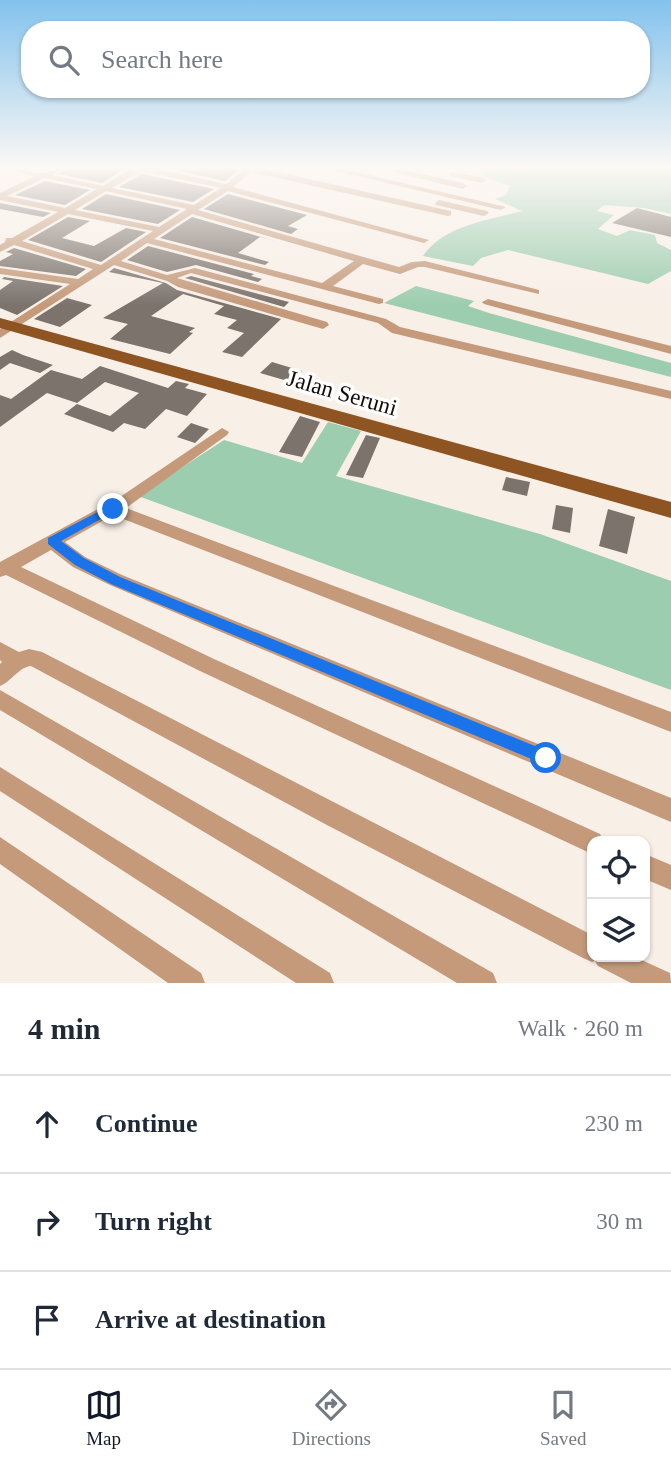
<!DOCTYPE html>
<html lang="en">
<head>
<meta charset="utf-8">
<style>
  body { margin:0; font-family:"Times New Roman",serif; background:#f2f2f3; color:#1f2937 }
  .controls { position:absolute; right:21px; bottom:21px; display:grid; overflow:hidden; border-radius:14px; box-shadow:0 2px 5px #0004 }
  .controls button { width:63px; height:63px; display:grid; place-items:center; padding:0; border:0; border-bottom:2px solid #e0e1e3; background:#fff; color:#1f2937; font:35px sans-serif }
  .stop { position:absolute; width:21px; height:21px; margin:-16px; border:5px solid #1a73e8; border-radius:50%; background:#fff }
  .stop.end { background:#1a73e8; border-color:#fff; box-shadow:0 2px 7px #0008 }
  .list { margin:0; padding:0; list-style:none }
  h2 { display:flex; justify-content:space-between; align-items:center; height:91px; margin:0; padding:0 28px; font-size:30px }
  h2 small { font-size:23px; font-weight:400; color:#747a83 }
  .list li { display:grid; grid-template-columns:46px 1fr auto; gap:21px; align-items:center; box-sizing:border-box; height:98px; padding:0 28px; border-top:2px solid #e0e1e3 }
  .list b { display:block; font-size:26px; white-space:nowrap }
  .list em { font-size:23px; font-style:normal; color:#747a83 }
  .icon { flex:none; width:38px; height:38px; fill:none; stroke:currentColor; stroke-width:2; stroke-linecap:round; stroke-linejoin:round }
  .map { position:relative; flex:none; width:671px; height:983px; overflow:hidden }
  .search { position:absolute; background:#fff; box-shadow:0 2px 5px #0004; left:21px; right:21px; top:21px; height:77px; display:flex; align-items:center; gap:18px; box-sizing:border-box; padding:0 24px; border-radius:28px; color:#747a83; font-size:26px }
  .sheet { height:385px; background:#fff }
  nav { display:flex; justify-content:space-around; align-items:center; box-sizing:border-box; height:98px; border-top:2px solid #e0e1e3; background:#fff; font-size:19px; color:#747a83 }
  nav a { display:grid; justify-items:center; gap:4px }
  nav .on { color:#111827 }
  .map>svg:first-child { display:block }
</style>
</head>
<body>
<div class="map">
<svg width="671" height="983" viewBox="0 0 671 983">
  <rect width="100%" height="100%" fill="#f8efe7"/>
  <path fill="#9dcdaf" d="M 542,167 L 671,167 L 671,214 L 644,208 L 604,205 L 597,211 L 614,215 L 598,229 L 617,236 L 630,230 L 655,235 L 657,243 L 671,250 L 671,271 L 648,284 L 508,250 L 481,258 L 473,266 L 423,256 C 443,226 488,220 522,211 L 495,199 L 506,195 L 510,186 L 484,177 L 483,168 L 516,173 Z
    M 416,286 L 474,301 L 468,306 L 489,313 L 671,363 L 671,377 L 384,303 Z
    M 328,422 L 361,431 L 336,476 L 540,534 L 671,581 L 671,690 L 138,496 L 224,440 L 302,463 Z"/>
  <path fill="#7c736d" d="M 69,167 L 127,167 L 102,183 L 59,174 Z
    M 161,167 L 236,167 L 239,170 L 225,181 Z
    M 142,174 L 214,189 L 193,202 L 119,187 Z
    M 45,181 L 90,190 L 65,205 L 15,195 Z
    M 106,194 L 180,210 L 158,224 L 82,209 Z
    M 228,194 L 307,215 L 288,226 L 298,229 L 291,234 L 204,209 Z
    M 0,203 L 51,213 L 43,217 L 0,209 Z
    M 637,208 L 671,217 L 671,237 L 612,223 Z
    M 68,217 L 90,221 L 62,238 L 94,246 L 126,228 L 146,232 L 101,262 L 28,240 Z
    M 192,217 L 278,242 L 260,237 L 238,253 L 269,262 L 265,265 L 160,238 Z
    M 148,246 L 254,274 L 251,276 L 262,279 L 258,282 L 196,265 L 167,272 L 127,260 Z
    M 14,248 L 86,269 L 76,276 L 0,266 L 0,261 L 13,254 L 6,252 Z
    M 114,268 L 166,283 L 177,290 L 281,319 L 242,357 L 222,352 L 244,333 L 227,328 L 237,320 L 214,314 L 224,306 L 183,294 L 151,316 L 195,328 L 189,332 L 193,333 L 170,354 L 110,339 L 128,324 L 103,318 L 163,283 L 109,272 Z
    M 191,276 L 289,302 L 284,307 L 185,278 Z
    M 4,277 L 63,286 L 17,315 L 0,308 L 0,290 L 13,281 L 2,279 Z
    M 67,298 L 92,305 L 60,327 L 34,319 Z
    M 12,350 L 23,355 L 53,365 L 40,373 L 10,363 L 0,370 L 0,357 Z
    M 272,362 L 302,371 L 291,382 L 260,373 Z
    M 100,366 L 168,388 L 176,381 L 189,384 L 185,388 L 207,394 L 187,416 L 166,409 L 145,429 L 124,423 L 113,432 L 64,414 L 77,404 L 110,416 L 139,393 L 105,382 L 77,403 L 47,393 L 0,427 L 0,395 L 11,399 L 51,370 L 82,379 Z
    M 300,416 L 320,422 L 302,457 L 279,452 Z
    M 191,423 L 209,429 L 195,443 L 177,437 Z
    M 366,435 L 380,438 L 363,478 L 346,475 Z
    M 506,477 L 530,482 L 527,496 L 502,490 Z
    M 556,505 L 573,508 L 570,533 L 552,529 Z
    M 608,509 L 635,517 L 627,554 L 599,546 Z"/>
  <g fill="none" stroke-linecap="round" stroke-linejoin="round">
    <path fill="#c49a7b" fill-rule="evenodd" d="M 0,167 C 13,167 33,174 43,173 C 51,172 57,167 66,167 L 52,175 L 103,186 L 132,167 L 148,167 L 226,184 L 244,170 L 238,167 L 256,167 L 451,211 L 451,215 L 448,216 L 251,172 L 233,187 L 429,240 L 424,243 L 228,191 L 198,210 L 399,267 L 412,262 L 425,261 L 539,290 L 539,294 L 425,267 L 418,267 L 400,274 L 363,264 L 333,286 L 383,299 L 383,303 L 379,304 L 147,243 L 121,261 L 167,275 L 195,268 L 386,319 L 400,327 L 671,391 L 671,399 L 392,333 L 378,323 L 191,273 L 177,278 L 327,322 L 329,325 L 323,329 L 178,287 L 167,281 L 114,265 L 0,338 L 0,329 L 70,284 L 0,274 L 0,268 L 78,279 L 93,269 L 14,245 L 0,252 L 0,245 L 5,242 L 6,238 L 12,238 L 58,212 L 0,200 L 0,193 L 35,176 ZM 142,171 L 221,188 L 194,205 L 112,188 ZM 45,178 L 97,189 L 65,208 L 7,196 ZM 106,191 L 187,209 L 159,227 L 75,210 ZM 68,214 L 153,231 L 101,265 L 22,241 ZM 192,214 L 354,261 L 322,283 L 154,239 Z
      M 319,167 L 334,167 L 506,207 L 501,210 Z
      M 389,167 L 463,183 L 467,186 L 463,189 L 378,168 Z
      M 488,167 L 536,167 L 517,173 Z
      M 452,172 L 482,177 L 486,180 L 482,183 L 449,176 L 449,172 Z
      M 439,200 L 487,211 L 489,213 L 484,216 L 436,205 L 435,203 Z
      M 488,299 L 671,346 L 671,354 L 484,304 L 482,302 Z
      M 222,428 L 229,432 L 227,435 L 126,508 L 671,712 L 671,732 L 113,515 L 65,542 L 85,557 L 122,575 L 671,798 L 671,822 L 110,585 L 73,567 L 51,550 L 21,567 L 214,659 L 600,834 L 604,841 L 592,841 L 592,854 L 200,671 L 6,575 L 0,577 L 0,562 L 120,497 Z
      M 0,642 L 19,652 L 29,649 L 42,652 L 592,935 L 592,957 L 635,957 L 670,973 L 671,983 L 631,983 L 598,966 L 595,961 L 592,962 L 583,958 L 325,824 L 31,666 C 19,667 12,681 0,686 L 0,664 L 2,662 L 0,660 Z
      M 0,690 L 493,973 L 497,983 L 457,983 L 0,710 Z
      M 0,767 L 330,973 L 334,983 L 296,983 L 0,791 Z
      M 0,837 L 201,973 L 205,983 L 168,983 L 0,864 Z
      M 645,854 L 671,865 L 671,890 L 645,879 Z"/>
    <path fill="#8e5422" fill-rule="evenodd" d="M 0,318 L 671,502 L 671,518 L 0,328 Z"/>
  </g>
  <linearGradient id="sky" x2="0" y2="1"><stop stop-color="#83c2ee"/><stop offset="0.55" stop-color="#fcf8f4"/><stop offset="1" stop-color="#fcf8f4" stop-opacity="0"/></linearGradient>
  <rect width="671" height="305" fill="url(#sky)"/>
  <path fill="#1a73e8" d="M 109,506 L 119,509 L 61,541 L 84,558 L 120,577 L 552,753 L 552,763 L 541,763 L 111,584 L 75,565 L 48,544 L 48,538 Z"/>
  <g text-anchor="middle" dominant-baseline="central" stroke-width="7" stroke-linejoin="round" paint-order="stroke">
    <g font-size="23" fill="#100d0b" stroke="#fefefe">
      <text transform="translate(342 393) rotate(16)">Jalan Seruni</text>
    </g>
  </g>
</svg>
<div class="controls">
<button><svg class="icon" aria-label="locate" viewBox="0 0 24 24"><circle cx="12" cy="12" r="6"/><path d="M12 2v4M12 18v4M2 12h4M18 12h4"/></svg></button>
<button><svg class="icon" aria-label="layers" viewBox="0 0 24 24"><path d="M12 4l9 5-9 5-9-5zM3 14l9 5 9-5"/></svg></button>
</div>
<div class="stop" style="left:546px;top:758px"></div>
<div class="stop end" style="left:113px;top:509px"></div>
<div class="search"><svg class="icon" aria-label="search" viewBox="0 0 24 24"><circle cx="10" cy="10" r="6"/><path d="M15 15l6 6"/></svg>Search here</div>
</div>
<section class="sheet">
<h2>4 min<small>Walk · 260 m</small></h2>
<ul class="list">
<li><svg class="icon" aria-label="ahead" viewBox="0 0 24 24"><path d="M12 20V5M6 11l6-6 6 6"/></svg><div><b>Continue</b></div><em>230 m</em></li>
<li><svg class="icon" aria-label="right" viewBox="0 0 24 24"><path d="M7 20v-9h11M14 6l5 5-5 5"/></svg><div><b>Turn right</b></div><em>30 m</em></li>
<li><svg class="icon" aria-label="arrive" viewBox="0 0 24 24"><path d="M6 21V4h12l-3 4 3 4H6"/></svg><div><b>Arrive at destination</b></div></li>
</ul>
</section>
<nav>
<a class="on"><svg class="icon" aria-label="map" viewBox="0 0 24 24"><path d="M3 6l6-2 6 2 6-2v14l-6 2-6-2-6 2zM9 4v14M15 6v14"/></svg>Map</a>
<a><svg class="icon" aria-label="directions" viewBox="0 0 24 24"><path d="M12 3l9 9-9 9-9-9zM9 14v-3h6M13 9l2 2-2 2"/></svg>Directions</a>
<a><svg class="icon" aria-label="saved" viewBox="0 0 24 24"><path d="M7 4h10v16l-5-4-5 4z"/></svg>Saved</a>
</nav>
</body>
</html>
